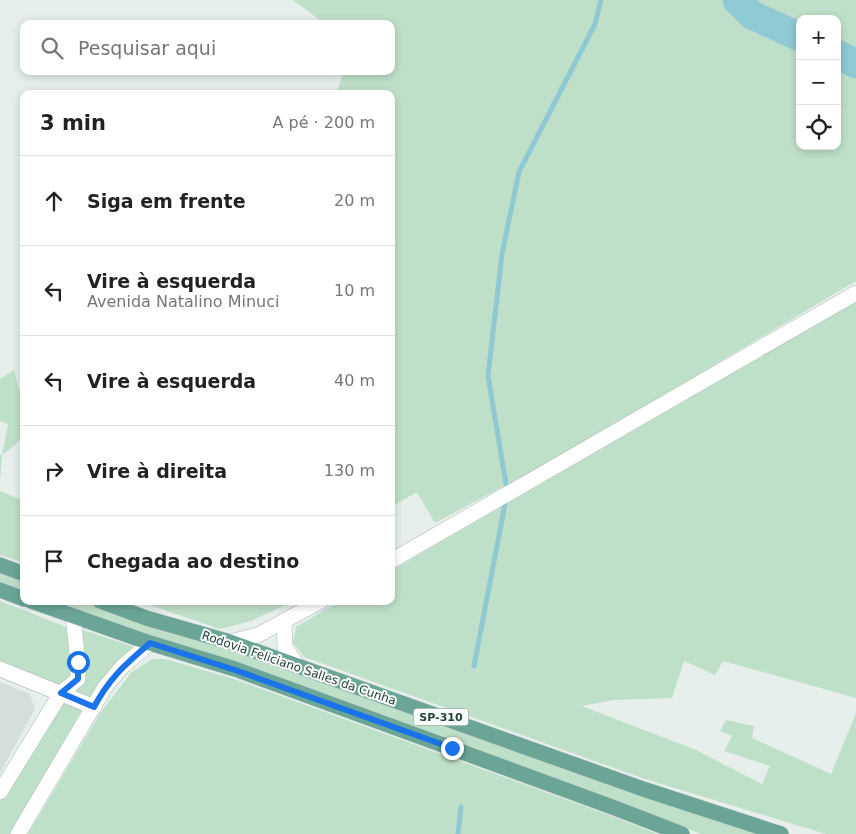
<!DOCTYPE html>
<html lang="pt">
<head>
<meta charset="utf-8">
<style>
  body { margin:0; font-family:"DejaVu Sans",sans-serif; background:#f6f6f6; color:#222 }
  .controls { position:absolute; right:15px; top:15px; display:grid; overflow:hidden; border-radius:10px; box-shadow:0 2px 8px #0003 }
  .controls button { width:45px; height:45px; display:grid; place-items:center; padding:0; border:0; border-bottom:1px solid #e0e0e0; background:#fff; color:#222; font:25px sans-serif }
  .stop { position:absolute; width:15px; height:15px; margin:-11px; border:4px solid #1a73e8; border-radius:50%; background:#fff }
  .stop.end { background:#1a73e8; border-color:#fff; box-shadow:0 1px 5px #0008 }
  .list { margin:0; padding:0; list-style:none }
  h2 { display:flex; justify-content:space-between; align-items:center; height:65px; margin:0; padding:0 20px; font-size:21px }
  h2 small { font-size:16px; font-weight:400; color:#767676 }
  .list li { display:grid; grid-template-columns:32px 1fr auto; gap:15px; align-items:center; box-sizing:border-box; height:90px; padding:0 20px; border-top:1px solid #e0e0e0 }
  .list b { display:block; font-size:19px; white-space:nowrap }
  .list p { margin:0; font-size:16px; white-space:nowrap; color:#767676 }
  .list em { font-size:16px; font-style:normal; color:#767676 }
  .icon { flex:none; width:28px; height:28px; fill:none; stroke:currentColor; stroke-width:2; stroke-linecap:round; stroke-linejoin:round }
  .map { position:relative; flex:none; width:856px; height:834px; overflow:hidden }
  .search { position:absolute; background:#fff; box-shadow:0 2px 8px #0003; left:20px; top:20px; width:375px; height:55px; display:flex; align-items:center; gap:12px; box-sizing:border-box; padding:0 18px; border-radius:10px; color:#767676; font-size:19px }
  .panel { position:absolute; background:#fff; box-shadow:0 2px 8px #0003; left:20px; top:90px; width:375px; height:515px; border-radius:10px }
  .map>svg:first-child { display:block }
</style>
</head>
<body>
<div class="map">
<svg width="856" height="834" viewBox="0 0 856 834">
  <rect width="100%" height="100%" fill="#e6efeb"/>
  <path fill="#d4dfda" d="M 0,682 L 30,694 L 35,709 L 0,773 Z"/>
  <path fill="#bfe0c8" fill-rule="evenodd" d="M 293,0 L 856,0 L 856,281 L 569,451 L 435,523 L 417,492 L 391,507 L 391,94 L 336,94 L 344,71 L 391,71 L 391,24 L 325,24 ZM 800,19 L 837,19 L 837,146 L 800,146 Z
    M 856,301 L 856,698 L 723,661 L 715,675 L 684,661 L 672,698 L 614,700 L 582,706 L 696,750 L 762,784 L 770,766 L 724,751 L 732,736 L 720,731 L 726,720 L 754,726 L 752,738 L 831,774 L 856,713 L 856,834 L 826,834 L 642,778 L 304,657 L 293,643 L 296,627 L 340,601 L 391,601 L 391,571 Z
    M 14,370 C 19,390 30,425 17,443 C 13,447 6,451 2,455 L 0,482 L 0,455 L 2,455 L 8,424 L 0,421 L 0,379 Z
    M 0,491 L 24,501 L 24,563 L 0,555 Z
    M 0,570 L 24,579 L 24,591 L 0,582 Z
    M 0,601 L 66,627 L 73,663 L 72,679 L 59,687 L 0,663 Z
    M 52,601 L 86,601 L 143,622 L 227,647 L 755,834 L 701,834 L 614,800 Z
    M 138,601 L 289,601 L 290,603 L 251,621 L 220,629 Z
    M 77,628 L 137,648 L 94,702 L 69,694 Z
    M 152,659 L 165,659 L 231,678 L 617,818 L 657,834 L 28,834 L 101,712 L 131,673 Z
    M 61,702 L 84,709 L 13,834 L 0,834 L 0,799 Z"/>
  <g fill="none" stroke-linecap="round" stroke-linejoin="round">
    <path stroke="#8ec9d4" stroke-width="5" d="M 506,484 L 488,376 L 502,254 L 519,172 L 595,24 L 601,0
      M 474,666 L 505,504
      M 458,834 L 461,807"/>
    <path stroke="#8ec9d4" stroke-width="29" d="M 737,0 L 752,15 L 800,37
      M 837,54 L 856,64"/>
    <defs>
      <path id="street" d="M 391,561 L 856,293
        M 284,622 L 285,647 L 298,667
        M 230,642 L 258,635 L 321,601
        M 0,669 L 94,707"/>
      <path id="secondary" d="M 0,792 L 61,693 L 78,679 L 78,662 L 73,616
        M 18,834 L 105,687 L 122,667 L 150,643"/>
      <path id="primary" d="M 0,565 L 24,574
        M 0,590 L 24,599
        M 31,601 L 150,643 L 235,669 L 615,808 L 682,834
        M 100,601 L 146,618 L 230,642 L 643,789 L 781,834"/>
    </defs>
    <use href="#street" stroke="#a8b8b2" stroke-width="16"/>
    <use href="#secondary" stroke="#a4bbb3" stroke-width="16"/>
    <use href="#primary" stroke="#c2cac8" stroke-width="16"/>
    <use href="#street" stroke="#fff" stroke-width="15"/>
    <use href="#secondary" stroke="#fff" stroke-width="15"/>
    <use href="#primary" stroke="#6aa596" stroke-width="15"/>
  </g>
  <g fill="none" stroke-linecap="round" stroke-linejoin="round">
    <path stroke="#1a73e8" stroke-width="6" d="M 78,662 L 78,679 L 61,693 L 94,707 C 110,677 125,665 150,643 L 235,670 L 452,748"/>
  </g>
  <g text-anchor="middle" dominant-baseline="central" stroke-width="4" stroke-linejoin="round" paint-order="stroke">
    <rect fill="#f7fbf9" stroke="#637a73" stroke-width="1" x="413.5" y="708.5" width="55" height="17" rx="4"/>
    <g font-size="11" font-weight="bold" fill="#24423a">
      <text x="441" y="717">SP-310</text>
    </g>
    <g font-size="12" fill="#24423a" stroke="#f7fbf9">
      <text transform="translate(299 668) rotate(19)">Rodovia Feliciano Salles da Cunha</text>
    </g>
  </g>
</svg>
<div class="controls">
<button>+</button>
<button>−</button>
<button><svg class="icon" aria-label="locate" viewBox="0 0 24 24"><circle cx="12" cy="12" r="6"/><path d="M12 2v4M12 18v4M2 12h4M18 12h4"/></svg></button>
</div>
<div class="stop" style="left:78px;top:662px"></div>
<div class="stop end" style="left:452px;top:748px"></div>
<div class="search"><svg class="icon" aria-label="search" viewBox="0 0 24 24"><circle cx="10" cy="10" r="6"/><path d="M15 15l6 6"/></svg>Pesquisar aqui</div>
<section class="panel">
<h2>3 min<small>A pé · 200 m</small></h2>
<ul class="list">
<li><svg class="icon" aria-label="ahead" viewBox="0 0 24 24"><path d="M12 20V5M6 11l6-6 6 6"/></svg><div><b>Siga em frente</b></div><em>20 m</em></li>
<li><svg class="icon" aria-label="left" viewBox="0 0 24 24"><path d="M17 20v-9H6M10 6l-5 5 5 5"/></svg><div><b>Vire à esquerda</b><p>Avenida Natalino Minuci</p></div><em>10 m</em></li>
<li><svg class="icon" aria-label="left" viewBox="0 0 24 24"><path d="M17 20v-9H6M10 6l-5 5 5 5"/></svg><div><b>Vire à esquerda</b></div><em>40 m</em></li>
<li><svg class="icon" aria-label="right" viewBox="0 0 24 24"><path d="M7 20v-9h11M14 6l5 5-5 5"/></svg><div><b>Vire à direita</b></div><em>130 m</em></li>
<li><svg class="icon" aria-label="arrive" viewBox="0 0 24 24"><path d="M6 21V4h12l-3 4 3 4H6"/></svg><div><b>Chegada ao destino</b></div></li>
</ul>
</section>
</div>
</body>
</html>
